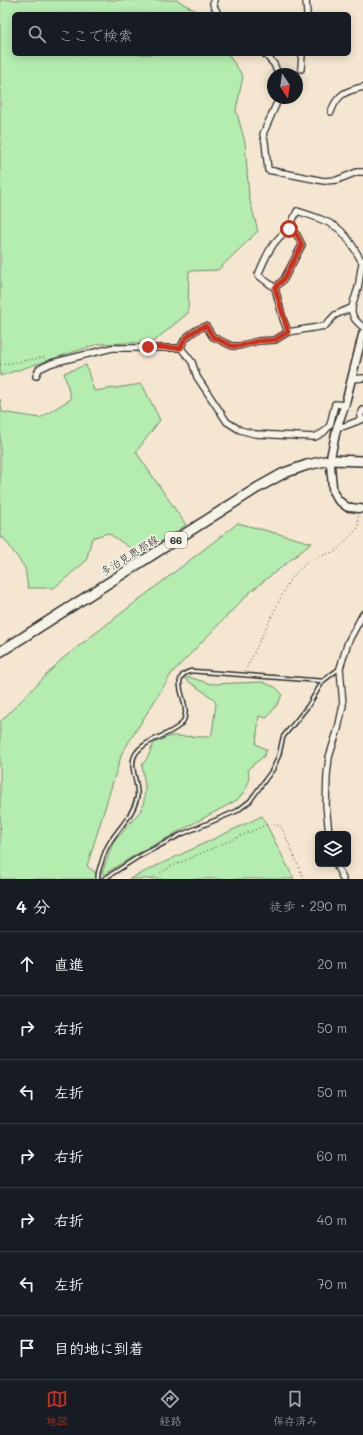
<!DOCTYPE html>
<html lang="ja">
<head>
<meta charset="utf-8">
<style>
  body { margin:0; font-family:Mali,"Klee One",sans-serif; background:#242831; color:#f1f3f6 }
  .controls { position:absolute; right:12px; bottom:12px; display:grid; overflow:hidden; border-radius:6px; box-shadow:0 2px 10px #0003 }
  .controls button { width:36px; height:36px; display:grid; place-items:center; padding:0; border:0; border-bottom:1px solid #363941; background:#171b24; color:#f1f3f6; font:20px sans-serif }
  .compass { position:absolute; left:267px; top:68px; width:36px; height:36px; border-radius:50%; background:#171b24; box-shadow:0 2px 10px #0003; rotate:167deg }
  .stop { position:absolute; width:12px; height:12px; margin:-9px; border:3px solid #c8321e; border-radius:50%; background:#fff }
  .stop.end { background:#c8321e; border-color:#fff; box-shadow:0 1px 4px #0008 }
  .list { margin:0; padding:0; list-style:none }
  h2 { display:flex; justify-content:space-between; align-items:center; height:52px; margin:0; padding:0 16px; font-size:17px }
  h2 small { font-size:13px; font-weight:400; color:#9ea1a6 }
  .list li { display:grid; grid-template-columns:26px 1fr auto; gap:12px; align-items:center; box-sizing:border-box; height:64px; padding:0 16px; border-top:1px solid #363941 }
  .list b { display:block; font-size:15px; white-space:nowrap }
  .list em { font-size:13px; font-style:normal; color:#9ea1a6 }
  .icon { flex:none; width:22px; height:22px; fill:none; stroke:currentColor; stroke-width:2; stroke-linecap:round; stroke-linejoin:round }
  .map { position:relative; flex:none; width:363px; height:879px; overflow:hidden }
  .search { position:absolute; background:#171b24; box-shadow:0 2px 10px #0003; left:12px; right:12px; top:12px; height:44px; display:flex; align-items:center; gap:10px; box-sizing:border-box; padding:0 14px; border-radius:6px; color:#9ea1a6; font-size:15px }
  .sheet { height:500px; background:#171b24 }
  nav { display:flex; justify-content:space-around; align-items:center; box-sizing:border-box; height:56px; border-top:1px solid #363941; background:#171b24; font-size:11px; color:#9ea1a6 }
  nav a { display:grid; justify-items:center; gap:2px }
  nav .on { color:#c8321e }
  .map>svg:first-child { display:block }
</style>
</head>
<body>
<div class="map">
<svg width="363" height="879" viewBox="0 0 363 879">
  <rect width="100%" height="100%" fill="#f5e6d2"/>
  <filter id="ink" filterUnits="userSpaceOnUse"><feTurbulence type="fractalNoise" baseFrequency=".025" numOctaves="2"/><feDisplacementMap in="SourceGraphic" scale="8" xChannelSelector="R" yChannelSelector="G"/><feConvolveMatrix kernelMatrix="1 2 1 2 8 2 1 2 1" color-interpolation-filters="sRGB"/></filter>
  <g filter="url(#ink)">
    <path fill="#b5ecaf" stroke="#708c6d" d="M 0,0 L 177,0 L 201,14 L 14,14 L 14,54 L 228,54 L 243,76 L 236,110 L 245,142 L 249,197 L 258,231 L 218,270 L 189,271 L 188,313 L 153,342 L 98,344 L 0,376 Z
      M 86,365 L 94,391 L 142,384 L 160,420 L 136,452 L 186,525 L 141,555 L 108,533 L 92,538 L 86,561 L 54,588 L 28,588 L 25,568 L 3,537 L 0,539 L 0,399 L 2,412 L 40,418 L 71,399 L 64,373 Z
      M 238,523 L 312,543 L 250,592 L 172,673 L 122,753 L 87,866 L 104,879 L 0,879 L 0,722 L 62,659 Z
      M 189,677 L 211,684 L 262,682 L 275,687 L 282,694 L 279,702 L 267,718 L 259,716 L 256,744 L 267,750 L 264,756 L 248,769 C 251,783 246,791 237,800 L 135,855 L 103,875 L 102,873 L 113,843 L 142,809 L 144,801 L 145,787 L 142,765 L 147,758 L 154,743 L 171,736 L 210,737 L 212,733 L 216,704 L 214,699 L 185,679 Z
      M 262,816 L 294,879 L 129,879 Z"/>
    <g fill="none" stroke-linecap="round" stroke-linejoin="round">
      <defs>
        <path id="service" d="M 98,879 C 97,874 99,869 101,864 C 103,857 106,848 110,842 C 119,828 133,815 137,798 C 140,784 127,766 136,753 C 146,739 166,737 179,726 C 199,710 163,678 191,671 L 323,681
          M 104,879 L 138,857 L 180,835 L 237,811 L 250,801 L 273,769 L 279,755 L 283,737 L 308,706 L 323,681 L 340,668"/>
        <path id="minor" d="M 214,0 L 213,4 L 218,14
          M 306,0 L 307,14
          M 265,54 L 274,64 L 278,74
          M 301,69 L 302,54
          M 279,98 L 263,134 L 265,142 L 268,170 L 324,181 L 337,180 L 357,172 L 363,172
          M 331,112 C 337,94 346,91 363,87
          M 363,260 C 360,269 360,279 358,288 C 353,305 345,314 363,327
          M 275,288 L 258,275 C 266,256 272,241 289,229
          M 288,332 L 283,319 L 275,288 L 284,279 L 302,245 L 297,235 L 289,229 L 297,211 C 310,215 334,222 343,233 C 351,241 356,252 362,262
          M 181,348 L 192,362 L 197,377 L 227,422 L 240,430 L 255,434 L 315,437 L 324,432 L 330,425 L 335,404 L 345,405
          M 181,348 C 183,337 196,329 206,326 L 213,337 L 232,346 L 239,346 L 258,341 L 275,340 L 288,332 L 325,326 L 335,315 L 351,308
          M 36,376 L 39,369 L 52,363 L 112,348 L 181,348
          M 351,379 L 363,378
          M 361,420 L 360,416 L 363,410
          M 337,427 L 345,426 L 363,419
          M 329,834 L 326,805 L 327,775 L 329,757 L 338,729 L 343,705 L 340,668 L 348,642 L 363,614
          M 336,864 L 343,879"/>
        <path id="tertiary" d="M 363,333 L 345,405 L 337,427 L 330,460 L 333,492 L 338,500 L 347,507 L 363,509"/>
        <path id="primary" d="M 0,652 L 257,488 L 284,473 L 307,465 L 330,460 L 363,461"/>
      </defs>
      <use href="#service" stroke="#2b2b2b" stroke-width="5.5"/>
      <use href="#minor" stroke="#2b2b2b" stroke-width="8"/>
      <use href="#tertiary" stroke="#2b2b2b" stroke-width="10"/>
      <use href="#primary" stroke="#2b2b2b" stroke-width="12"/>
      <path stroke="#2b2b2b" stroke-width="1" stroke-dasharray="1 3" stroke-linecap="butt" d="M 0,365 L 45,357 L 47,359
        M 245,671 L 290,579 L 307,562 L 321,556 L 336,551 L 358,528 L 358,515
        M 0,828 L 2,828
        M 150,879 L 170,867 L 268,824 L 275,824 L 282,828 L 304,879"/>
      <use href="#service" stroke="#f7f3e8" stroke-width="2.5"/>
      <use href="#minor" stroke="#f7f3e8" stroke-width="5.5"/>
      <use href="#tertiary" stroke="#f7f3e8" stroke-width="7"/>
      <use href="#primary" stroke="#f7f3e8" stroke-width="9"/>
    </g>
  </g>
  <g fill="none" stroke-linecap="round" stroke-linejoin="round" filter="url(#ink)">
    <path stroke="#c8321e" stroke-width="5" d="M 148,347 L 181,348 C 183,337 196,329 206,326 L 213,337 L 232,346 L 239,346 L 258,341 L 275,340 L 288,332 L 284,319 L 275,288 L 284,279 L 302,245 L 297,235 L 289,229"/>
  </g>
  <g text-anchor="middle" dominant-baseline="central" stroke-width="3" stroke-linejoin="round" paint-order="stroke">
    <rect fill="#f7f3e8" stroke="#686764" stroke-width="1" x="165" y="532" width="22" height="16" rx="3"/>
    <g font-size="10" font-weight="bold" fill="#2b2b2b">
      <text x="176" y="540">66</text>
    </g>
    <g font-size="11" fill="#2b2b2b" stroke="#f7f3e8">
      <text transform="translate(129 555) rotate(-32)">多治見恵那線</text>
    </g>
  </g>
</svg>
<div class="controls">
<button><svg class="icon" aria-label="layers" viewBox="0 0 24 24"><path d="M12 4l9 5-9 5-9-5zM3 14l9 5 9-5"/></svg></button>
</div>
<svg class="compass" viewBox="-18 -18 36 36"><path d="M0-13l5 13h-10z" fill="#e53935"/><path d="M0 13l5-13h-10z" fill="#9ea1a6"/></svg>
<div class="stop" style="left:289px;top:229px"></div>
<div class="stop end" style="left:148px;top:347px"></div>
<div class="search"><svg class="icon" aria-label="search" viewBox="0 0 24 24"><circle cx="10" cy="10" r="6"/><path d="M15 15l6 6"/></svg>ここで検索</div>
</div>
<section class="sheet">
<h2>4 分<small>徒歩 · 290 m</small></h2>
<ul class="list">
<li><svg class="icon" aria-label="ahead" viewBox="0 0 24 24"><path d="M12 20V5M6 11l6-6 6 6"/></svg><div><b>直進</b></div><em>20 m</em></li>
<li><svg class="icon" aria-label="right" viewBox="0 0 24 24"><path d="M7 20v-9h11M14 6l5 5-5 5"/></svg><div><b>右折</b></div><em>50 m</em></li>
<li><svg class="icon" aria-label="left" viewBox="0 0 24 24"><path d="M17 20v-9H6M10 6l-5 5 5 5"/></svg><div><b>左折</b></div><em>50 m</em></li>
<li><svg class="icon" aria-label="right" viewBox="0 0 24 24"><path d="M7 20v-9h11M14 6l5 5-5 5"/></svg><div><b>右折</b></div><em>60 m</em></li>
<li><svg class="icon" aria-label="right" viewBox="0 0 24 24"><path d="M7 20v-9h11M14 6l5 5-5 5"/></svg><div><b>右折</b></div><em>40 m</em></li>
<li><svg class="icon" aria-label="left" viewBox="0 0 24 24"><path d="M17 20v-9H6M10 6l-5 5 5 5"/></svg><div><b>左折</b></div><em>70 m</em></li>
<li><svg class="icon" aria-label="arrive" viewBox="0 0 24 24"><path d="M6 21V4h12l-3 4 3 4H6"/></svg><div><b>目的地に到着</b></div></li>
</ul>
</section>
<nav>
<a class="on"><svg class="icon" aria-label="map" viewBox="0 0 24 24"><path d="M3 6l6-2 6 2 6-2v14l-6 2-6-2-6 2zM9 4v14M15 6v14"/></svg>地図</a>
<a><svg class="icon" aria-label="directions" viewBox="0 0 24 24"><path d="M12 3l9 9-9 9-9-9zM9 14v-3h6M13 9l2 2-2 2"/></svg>経路</a>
<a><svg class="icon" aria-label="saved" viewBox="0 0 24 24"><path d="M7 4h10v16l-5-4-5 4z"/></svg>保存済み</a>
</nav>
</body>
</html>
